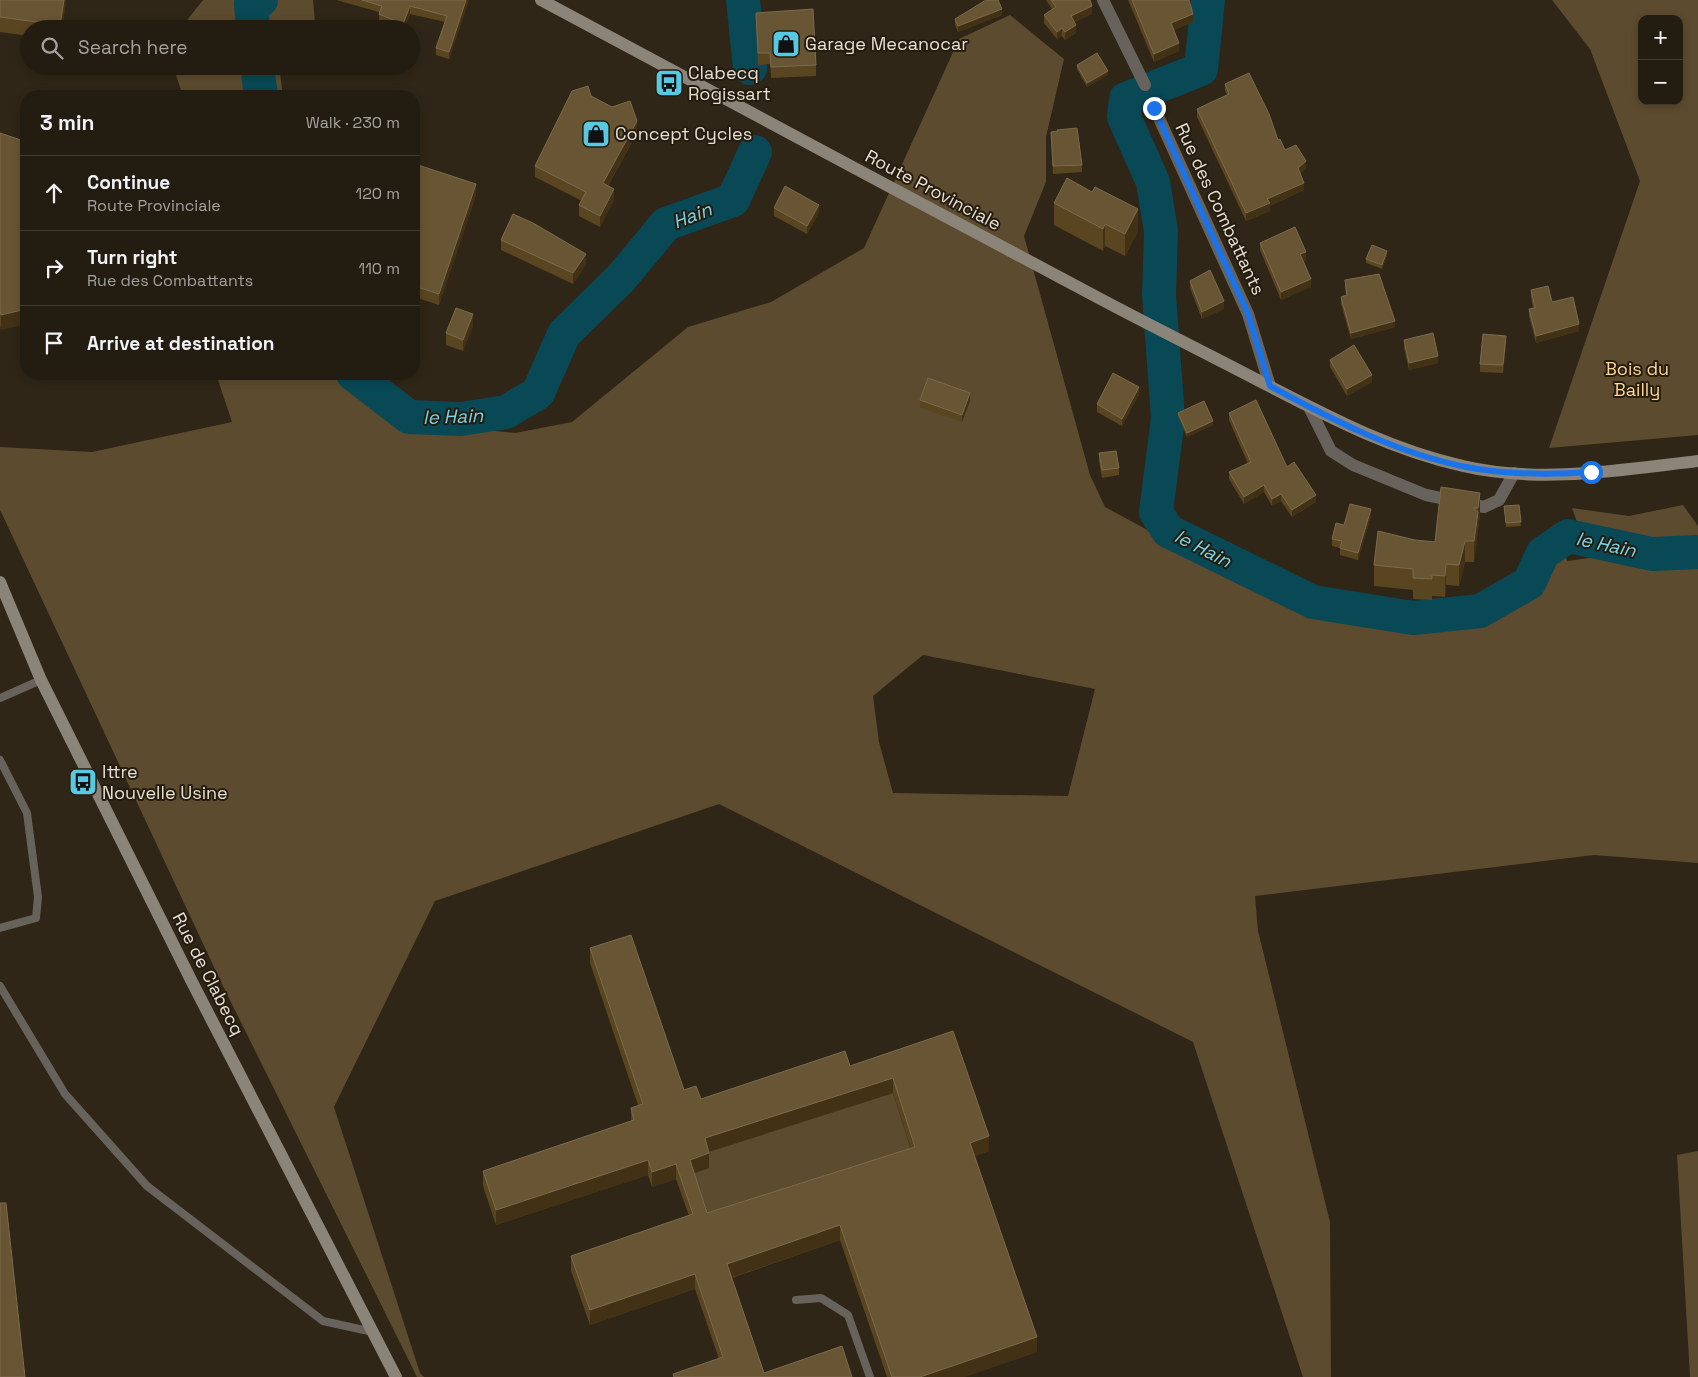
<!DOCTYPE html>
<html lang="en">
<head>
<meta charset="utf-8">
<style>
  body { margin:0; font-family:"Space Grotesk",sans-serif; background:#2f291f; color:#f1f3f6 }
  .controls { position:absolute; right:15px; top:15px; display:grid; overflow:hidden; border-radius:10px; box-shadow:0 2px 8px #0003 }
  .controls button { width:45px; height:45px; display:grid; place-items:center; padding:0; border:0; border-bottom:1px solid #403a31; background:#231c11; color:#f1f3f6; font:25px sans-serif }
  .stop { position:absolute; width:15px; height:15px; margin:-11px; border:4px solid #1a73e8; border-radius:50%; background:#fff }
  .stop.end { background:#1a73e8; border-color:#fff; box-shadow:0 1px 5px #0008 }
  .list { margin:0; padding:0; list-style:none }
  h2 { display:flex; justify-content:space-between; align-items:center; height:65px; margin:0; padding:0 20px; font-size:21px }
  h2 small { font-size:16px; font-weight:400; color:#a3a19f }
  .list li { display:grid; grid-template-columns:32px 1fr auto; gap:15px; align-items:center; box-sizing:border-box; height:75px; padding:0 20px; border-top:1px solid #403a31 }
  .list b { display:block; font-size:19px; white-space:nowrap }
  .list p { margin:0; font-size:16px; white-space:nowrap; color:#a3a19f }
  .list em { font-size:16px; font-style:normal; color:#a3a19f }
  .icon { flex:none; width:28px; height:28px; fill:none; stroke:currentColor; stroke-width:2; stroke-linecap:round; stroke-linejoin:round }
  .map { position:relative; flex:none; width:1698px; height:1377px; overflow:hidden }
  .search { position:absolute; background:#231c11; box-shadow:0 2px 8px #0003; left:20px; top:20px; width:400px; height:55px; display:flex; align-items:center; gap:12px; box-sizing:border-box; padding:0 18px; border-radius:28px; color:#a3a19f; font-size:19px }
  .panel { position:absolute; background:#231c11; box-shadow:0 2px 8px #0003; left:20px; top:90px; width:400px; height:290px; border-radius:20px }
  .map>svg:first-child { display:block }
</style>
</head>
<body>
<div class="map">
<svg width="1698" height="1377" viewBox="0 0 1698 1377">
  <rect width="100%" height="100%" fill="#2f2617"/>
  <path fill="#5c4b2e" fill-rule="evenodd" d="M203 0H313L315 22 308 29H180Z
    M1552 0H1698V435L1549 448 1640 181 1590 49ZM1642 19H1679V101H1642Z
    M1010 15 1064 59 1046 137V182L1024 236 1090 475 1105 507 1262 592 1468 624 1546 585 1561 534 1567 561 1590 558 1572 508 1629 516 1683 505 1698 526V863L1594 855 1255 896 1258 931 1330 1222 1331 1377H1303L1193 1042 719 804 435 901 334 1107 420 1373 424 1377H417L221 982 2 514 0 510V447L92 452 232 422 216 374H335L388 420 515 433 572 422 688 327 771 302 864 248 959 39ZM923 655 1095 689 1068 796 893 793 879 742 873 696Z
    M173 66H279L283 96H183Z
    M893 1093 915 1162 707 1228 690 1175 705 1153Z
    M1698 1151V1377H1690L1677 1155Z"/>
  <g fill="none" stroke-linecap="round" stroke-linejoin="round">
    <path stroke="#094855" stroke-width="34" d="M743 0 750 68
      M1208 0 1201 69 1126 99 1124 117 1153 182 1161 231 1159 295 1168 418 1156 512 1168 531 1313 602 1413 618 1480 611 1529 583 1543 553 1568 536 1652 554 1698 552
      M253 29 251 4 261 0
      M257 66 261 96
      M353 374 409 417 461 419 506 412 538 393 564 334 621 278 666 224 733 200 755 152"/>
    <path stroke="#67625b" stroke-width="8" d="M0 698 41 680
      M0 760 27 813 38 897 36 918 0 928
      M0 986 65 1094 147 1186 323 1321 373 1332
      M796 1300 821 1298 848 1315 870 1377"/>
    <path stroke="#67625b" stroke-width="12" d="M1103 0 1145 85
      M1153 105 1248 314 1270 386
      M1309 407 1331 451 1353 465 1426 495 1484 507 1499 500 1514 473"/>
    <path stroke="#8b8478" stroke-width="12" d="M541 0C724 99 909 197 1093 295 1151 326 1210 355 1269 386 1333 419 1392 450 1463 466 1540 484 1621 470 1698 461
      M0 582 41 680 192 982 396 1377"/>
  </g>
  <path fill="#594520" fill-rule="evenodd" d="M0 0H66L62 29H29V36L0 32Z
    M336 0H469L449 59 436 55V48L445 22 410 14 404 29H397L379 22V12Z
    M1046 0H1090L1092 14 1074 22 1076 33 1065 40 1062 36 1057 39 1044 23V15L1052 9Z
    M1128 0H1189L1193 22 1174 30 1179 51 1154 62Z
    M756 13 816 65V76L771 78 770 64 758 65Z
    M1002 15 958 32 955 25V19Z
    M1077 65 1108 75 1087 87 1077 69Z
    M1225 84 1278 140 1285 150 1306 168 1300 174 1304 190 1270 206V211L1246 221 1197 117V109L1227 95 1225 91Z
    M591 96 637 133 608 186 614 200 600 227 579 216V205L582 201 535 177V166Z
    M1051 132 1082 165V172L1053 174Z
    M0 133 21 140 1 330 0 326Z
    M414 166 476 195 439 305 414 297Z
    M1054 203 1138 231 1125 256 1105 246 1103 251 1054 225Z
    M774 208 819 212 807 234 774 216Z
    M501 240 586 264 573 284 501 250Z
    M1260 243 1306 260 1302 261 1311 287 1281 300 1260 250Z
    M1387 255 1382 269 1366 263V259Z
    M1345 280 1395 327 1351 339 1341 304V297L1346 296 1345 287Z
    M1190 281 1224 309 1202 319 1190 288Z
    M1531 290 1552 302 1579 331 1536 343 1529 316V309L1533 308 1531 297Z
    M473 326 463 351 446 345V333Z
    M1404 340 1438 363 1409 370 1404 348Z
    M1506 343 1503 373 1480 372V364Z
    M1330 360 1372 382 1347 396 1330 367Z
    M1139 394 1122 426 1097 412V404Z
    M920 400 970 401 962 422 920 408Z
    M1178 413 1213 425 1187 437 1178 416Z
    M1229 413 1287 467 1316 502 1292 517 1281 501 1272 506 1264 492 1244 504 1229 479V472L1248 464 1229 420Z
    M1099 453 1119 468V475L1102 478 1099 461Z
    M1480 493V514L1474 562H1465L1459 586 1446 585 1445 597 1432 596V600L1413 599V590L1374 586V565L1435 542Z
    M1519 505 1521 526 1506 527 1504 506Z
    M1371 516 1358 560 1340 555V548L1332 546V539Z
    M590 948 684 1090 701 1099 850 1066 953 1031 989 1151 975 1156 1037 1352 964 1377H887L840 1240 732 1278 764 1373 852 1377H673V1374L719 1359 695 1289 590 1325 571 1271V1256L689 1216 676 1179 652 1187 648 1175 496 1225 483 1186V1171L631 1121V1108L638 1105 590 963ZM893 1093 911 1149 707 1213 694 1173 709 1168V1152Z"/>
  <path fill="#423114" d="M64 0H66L62 29H60Z
    M466 0H469L449 59V52Z
    M410 6V14L404 29H403V24Z
    M1092 6V14L1071 24V16Z
    M1002 9V15L958 32V26Z
    M1193 14V22L1171 31V23Z
    M1076 25V33L1065 40V32Z
    M1062 28V36L1057 39V32Z
    M1179 43V51L1154 62V54Z
    M1108 71V75L1087 87V83Z
    M637 121V133L603 194V183Z
    M1306 161V168L1298 176V168Z
    M1304 183V190L1270 206V211L1246 221V213L1267 199Z
    M476 184V195L439 305V294Z
    M614 189V200L600 227V216Z
    M819 205V212L807 234V226Z
    M1138 209V231L1125 256V234Z
    M1105 224V246L1103 251V229Z
    M1387 251V255L1382 269V265Z
    M1306 252V260L1300 262V254Z
    M586 254V264L573 284V273Z
    M1311 279V287L1281 300V292Z
    M1224 301V309L1202 319V312Z
    M26 309V324L1 330V315Z
    M473 314V326L463 351V340Z
    M1395 321V327L1351 339V333Z
    M1579 324V331L1536 343V336Z
    M1506 336V343L1503 373V365Z
    M1438 356V363L1409 370V363Z
    M1372 375V382L1347 396V389Z
    M1139 387V394L1122 426V419Z
    M970 393V401L962 422V415Z
    M1213 421V425L1187 437V433Z
    M1264 485V492L1244 504V497Z
    M1480 493V514L1478 529V508Z
    M1281 494V501L1272 506V499Z
    M1316 495V502L1292 517V510Z
    M1371 509V516L1358 560V553Z
    M1478 512V533L1474 562V541Z
    M1465 541V562L1459 586V565Z
    M1446 564V585L1445 597V576Z
    M893 1078V1093L705 1153V1138Z
    M989 1136V1151L970 1158V1143Z
    M709 1153V1168L690 1175V1160Z
    M648 1160V1175L496 1225V1210Z
    M676 1164V1179L652 1187V1172Z
    M840 1225V1240L727 1279V1264Z
    M695 1274V1289L590 1325V1310Z
    M1037 1337V1352L964 1377H920Z"/>
  <path fill="#685533" stroke="#7b6b4d" fill-rule="evenodd" d="M0 0H64L60 25 0 17Z
    M362 0H466L449 52 436 48 447 16 410 6 403 24 379 14 382 6Z
    M986 0H998L1002 9 958 26 955 19Z
    M1051 0H1090L1092 6 1071 16 1076 25 1065 32 1062 28 1057 32 1044 15 1056 7Z
    M1132 0H1189L1193 14 1171 23 1179 43 1154 54Z
    M813 9 816 65 771 67 770 53H758L756 13Z
    M1097 53 1108 71 1087 83 1077 65Z
    M1249 73 1269 114 1278 140 1280 139 1285 150 1296 145 1306 161 1298 168 1304 183 1267 199 1270 203 1246 213 1197 109 1229 94 1225 84Z
    M588 86 591 96 612 107 630 101 637 121 603 183 614 189 600 216 579 205 586 192 535 166 572 91Z
    M1077 128 1082 165 1053 166 1051 132 1058 131 1057 130Z
    M0 133 21 140 26 158V309L1 315 0 311Z
    M415 164 476 184 439 294 414 286V231L417 221 414 220V166Z
    M1067 178 1092 192 1095 187 1138 209 1125 234 1105 224 1103 229 1054 203Z
    M785 186 819 205 807 226 774 208Z
    M513 214 533 223 586 254 573 273 501 240Z
    M1295 227 1306 252 1300 254 1311 279 1281 292 1260 243Z
    M1372 245 1387 251 1382 265 1366 259Z
    M1210 270 1224 301 1202 312 1190 281Z
    M1379 274 1395 321 1351 333 1341 297 1347 295 1345 280Z
    M1548 286 1552 302 1573 297 1579 324 1536 336 1529 309 1535 308 1531 290Z
    M456 308 473 314 463 340 446 333Z
    M1433 333 1438 356 1409 363 1404 340Z
    M1483 334 1506 336 1503 365 1480 364Z
    M1354 345 1372 375 1347 389 1330 360Z
    M1113 373 1139 387 1122 419 1097 404Z
    M928 378 970 393 962 415 920 400Z
    M1256 400 1287 467 1294 462 1316 495 1292 510 1281 494 1272 499 1264 485 1244 497 1229 472 1251 462 1229 413Z
    M1204 401 1213 421 1187 433 1178 413Z
    M1116 451 1119 468 1102 470 1099 453Z
    M1441 487 1480 493 1478 508H1473L1478 512 1474 541H1465L1459 565 1446 564 1445 576 1432 575V579L1413 578V569L1374 565 1378 531 1415 540 1435 542Z
    M1350 504 1371 509 1358 553 1340 548 1342 541 1332 539 1336 523 1344 525Z
    M1519 505 1521 522 1506 523 1504 506Z
    M631 935 684 1090 696 1086 701 1099 845 1051 850 1066 953 1031 989 1136 970 1143 1037 1337 920 1377H892L840 1225 727 1264 764 1373 842 1346 852 1377H674L673 1374 723 1357 695 1274 590 1310 571 1256 693 1214 676 1164 652 1172 648 1160 496 1210 483 1171 634 1120 631 1108 643 1104 590 948ZM893 1078 915 1147 707 1213 690 1160 709 1153 705 1138Z
    M0 1203H6L25 1377H0Z"/>
  <g fill="none" stroke-linecap="round" stroke-linejoin="round">
    <path stroke="#1a73e8" stroke-width="6" d="M1154 108 1248 314 1270 386C1331 419 1396 453 1466 467 1508 475 1549 475 1591 472"/>
  </g>
  <defs>
    <symbol id="shop-square" viewBox="-11 -11 22 22"><rect x="-9" y="-9" width="18" height="18" rx="4" fill="#58c9e3" stroke="#251c0d"/><path d="M-5-2.5h2.3a2.7 3.5 0 0 1 5.4 0H5L5.5 6h-11ZM-1.5-2.5h3a1.5 2.3 0 0 0-3 0Z" fill="#111"/></symbol>
    <symbol id="bus-square" viewBox="-11 -11 22 22"><rect x="-9" y="-9" width="18" height="18" rx="4" fill="#58c9e3" stroke="#251c0d"/><path d="M-5-6H5V4H4V6H2V4H-2V6H-4V4H-5ZM-3.5-4V0h7V-4ZM-3.5 1.2v1.5H-2V1.2ZM2 1.2v1.5H3.5V1.2Z" fill="#111"/></symbol>
  </defs>
  <g fill-rule="evenodd">
    <use href="#shop-square" x="770" y="28" width="32" height="32"/>
    <use href="#bus-square" x="653" y="67" width="32" height="32"/>
    <use href="#shop-square" x="580" y="118" width="32" height="32"/>
    <use href="#bus-square" x="67" y="766" width="32" height="32"/>
  </g>
  <g text-anchor="middle" stroke-width="4" stroke-linejoin="round" paint-order="stroke">
    <g font-size="18" fill="#e5dfd6" stroke="#251c0d" text-anchor="start">
      <text x="805" y="50">Garage Mecanocar</text>
      <text x="688" y="79">Clabecq<tspan x="688" dy="21">Rogissart</tspan></text>
      <text x="615" y="140">Concept Cycles</text>
      <text x="102" y="778">Ittre<tspan x="102" dy="21">Nouvelle Usine</tspan></text>
    </g>
    <g font-size="18" fill="#e5dfd6" stroke="#251c0d">
      <text transform="translate(933 190) rotate(28)" y="6">Route Provinciale</text>
      <text transform="translate(1220 209) rotate(65)" y="6">Rue des Combattants</text>
      <text transform="translate(208 974) rotate(63)" y="6">Rue de Clabecq</text>
    </g>
    <g font-size="18" fill="#fed797" stroke="#251c0d">
      <text x="1637" y="375">Bois du<tspan x="1637" dy="21">Bailly</tspan></text>
    </g>
    <g font-size="19" font-style="italic" fill="#79d3e9" stroke="#251c0d">
      <text transform="translate(692 215) rotate(-21)" y="7">Hain</text>
      <text transform="translate(453 416) rotate(-2)" y="7">le Hain</text>
      <text transform="translate(1606 544) rotate(12)" y="7">le Hain</text>
      <text transform="translate(1203 548) rotate(27)" y="7">le Hain</text>
    </g>
  </g>
</svg>
<div class="controls">
<button>+</button>
<button>−</button>
</div>
<div class="stop" style="left:1591px;top:472px"></div>
<div class="stop end" style="left:1154px;top:108px"></div>
<div class="search"><svg class="icon" aria-label="search" viewBox="0 0 24 24"><circle cx="10" cy="10" r="6"/><path d="M15 15l6 6"/></svg>Search here</div>
<section class="panel">
<h2>3 min<small>Walk · 230 m</small></h2>
<ul class="list">
<li><svg class="icon" aria-label="ahead" viewBox="0 0 24 24"><path d="M12 20V5M6 11l6-6 6 6"/></svg><div><b>Continue</b><p>Route Provinciale</p></div><em>120 m</em></li>
<li><svg class="icon" aria-label="right" viewBox="0 0 24 24"><path d="M7 20v-9h11M14 6l5 5-5 5"/></svg><div><b>Turn right</b><p>Rue des Combattants</p></div><em>110 m</em></li>
<li><svg class="icon" aria-label="arrive" viewBox="0 0 24 24"><path d="M6 21V4h12l-3 4 3 4H6"/></svg><div><b>Arrive at destination</b></div></li>
</ul>
</section>
</div>
</body>
</html>
